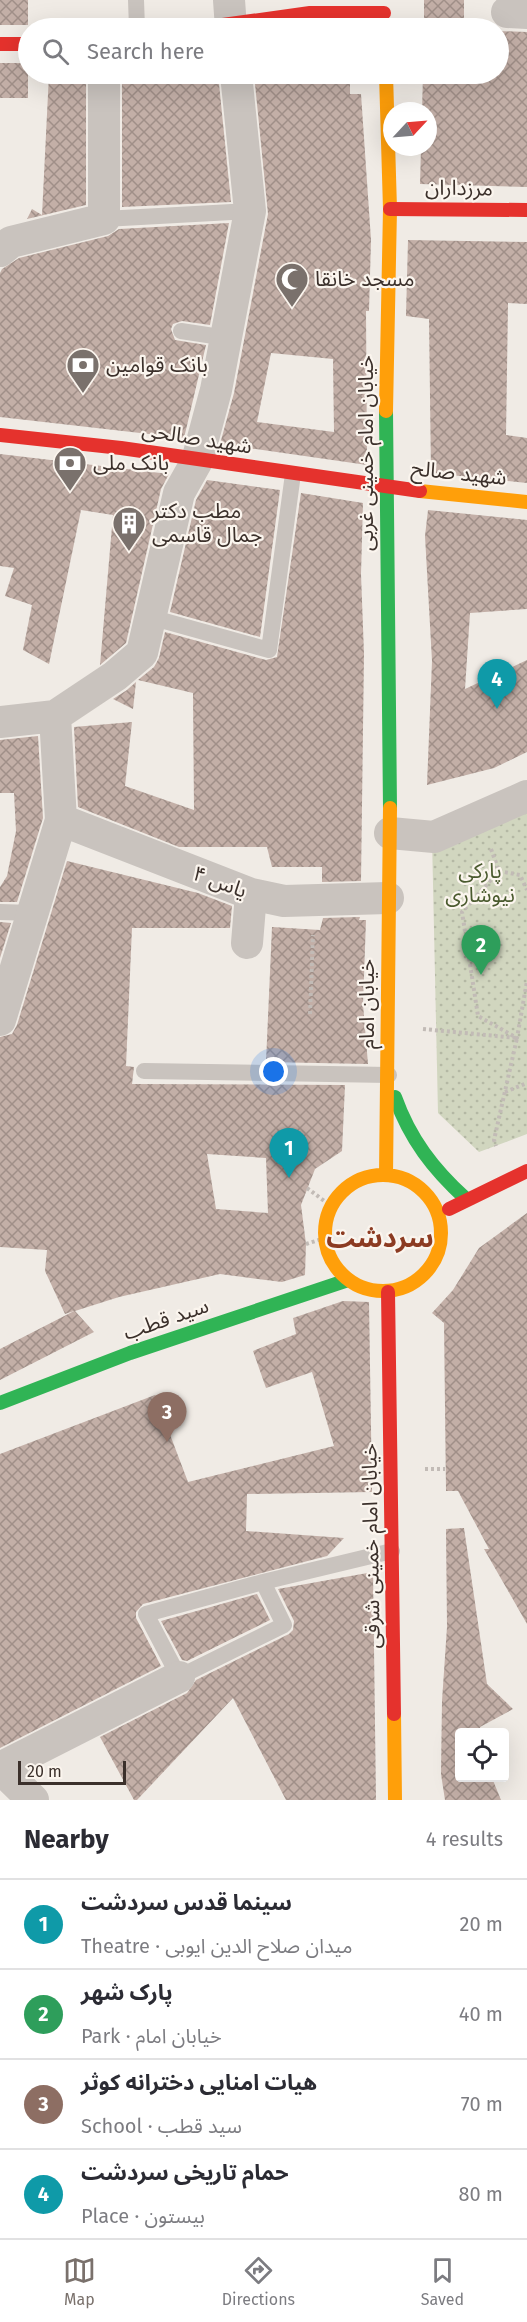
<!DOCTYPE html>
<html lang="en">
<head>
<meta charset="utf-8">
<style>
  body { margin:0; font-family:"Fira Sans","Noto Sans Arabic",sans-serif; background:#f2f2f3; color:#2b2b33 }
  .controls { position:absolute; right:18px; bottom:18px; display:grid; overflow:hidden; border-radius:6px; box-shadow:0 6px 24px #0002 }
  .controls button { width:54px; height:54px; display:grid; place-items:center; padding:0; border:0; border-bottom:2px solid #e1e1e2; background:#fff; color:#2b2b33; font:30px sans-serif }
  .compass { position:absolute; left:383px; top:102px; width:54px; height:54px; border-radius:50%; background:#fff; box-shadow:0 6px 24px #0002; rotate:64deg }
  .scale { position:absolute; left:18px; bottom:15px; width:108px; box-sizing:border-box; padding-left:6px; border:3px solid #3b302b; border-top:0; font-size:16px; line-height:21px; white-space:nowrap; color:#3b302b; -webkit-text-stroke:4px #fbf5ee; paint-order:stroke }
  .you { position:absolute; left:274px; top:1072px; width:21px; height:21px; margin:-15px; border:4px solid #fff; border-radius:50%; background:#1a73e8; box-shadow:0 0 0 9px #1a73e833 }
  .badge { display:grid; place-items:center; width:39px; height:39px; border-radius:50%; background:#7a716c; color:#fff; font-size:20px; font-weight:700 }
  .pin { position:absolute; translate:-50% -50px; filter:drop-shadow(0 2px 3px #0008) }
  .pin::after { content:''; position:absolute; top:32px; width:21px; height:18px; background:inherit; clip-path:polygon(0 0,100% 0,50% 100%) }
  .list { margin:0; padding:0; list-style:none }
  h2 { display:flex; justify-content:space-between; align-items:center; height:78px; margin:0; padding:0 24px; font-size:26px }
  h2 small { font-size:20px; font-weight:400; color:#7c7c81 }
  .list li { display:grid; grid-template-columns:39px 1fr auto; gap:18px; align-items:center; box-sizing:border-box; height:90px; padding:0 24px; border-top:2px solid #e1e1e2 }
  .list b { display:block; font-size:22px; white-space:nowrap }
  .list p { margin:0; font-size:20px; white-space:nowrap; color:#7c7c81 }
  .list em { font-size:20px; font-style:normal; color:#7c7c81 }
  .icon { flex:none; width:33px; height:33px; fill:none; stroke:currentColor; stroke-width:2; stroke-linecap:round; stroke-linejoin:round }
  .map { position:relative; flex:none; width:527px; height:1800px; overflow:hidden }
  .search { position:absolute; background:#fff; box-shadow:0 6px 24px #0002; left:18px; right:18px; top:18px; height:66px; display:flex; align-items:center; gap:15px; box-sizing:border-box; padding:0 21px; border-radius:33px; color:#7c7c81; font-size:22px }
  .sheet { height:438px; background:#fff }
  nav { display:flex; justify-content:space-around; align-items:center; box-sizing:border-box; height:84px; border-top:2px solid #e1e1e2; background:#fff; font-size:16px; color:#7c7c81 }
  nav a { display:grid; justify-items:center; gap:3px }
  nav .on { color:#7a716c }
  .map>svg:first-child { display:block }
</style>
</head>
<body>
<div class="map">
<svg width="527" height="1800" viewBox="0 0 527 1800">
  <defs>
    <pattern id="park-dots" width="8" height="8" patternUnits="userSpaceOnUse" patternTransform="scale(1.5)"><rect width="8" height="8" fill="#d1d6bf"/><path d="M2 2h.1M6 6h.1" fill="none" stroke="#b4b8a4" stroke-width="1.8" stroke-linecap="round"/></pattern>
    <pattern id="building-cross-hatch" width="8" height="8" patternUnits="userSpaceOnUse" patternTransform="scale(1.5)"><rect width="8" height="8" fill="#c3afa7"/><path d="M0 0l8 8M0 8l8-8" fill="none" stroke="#a08f88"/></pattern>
  </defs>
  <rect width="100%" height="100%" fill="#f0ebe5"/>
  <path fill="url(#park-dots)" d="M527 792V1134L479 1152 438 1113 432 838Z"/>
  <path fill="url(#building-cross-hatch)" fill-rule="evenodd" d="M0 0H28V25H0Z
    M424 0H464V28H424Z
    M498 31 527 32V187L420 184 421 147H428V111H422L423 74H498Z
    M0 63H28V98H0Z
    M49 74H86V205L27 219 32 209 42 215Z
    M122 74H218L231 202 122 207Z
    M254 74H350V94H361L371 240 369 311H366L367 465 220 444 234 393 268 214ZM271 353 333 359 334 432 257 422Z
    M229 223 210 325 182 321 173 324 171 329 175 340 206 345 184 438 0 417V273L2 269 19 258 108 236 119 229Z
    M408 240 527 242V304L508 303 506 435 527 438V483L431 473 429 319 406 316Z
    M0 454 169 474 161 489 126 643 100 665 113 515 81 510 49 664 23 650 32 605 5 596 14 568 0 566Z
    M207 480 280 490 260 637 170 612 196 500Z
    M301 493 363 503 361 574 364 654 361 881 322 882V867H272L267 847H179L78 807 74 727 132 722 125 786 194 810 193 693 138 680 154 667 159 658 165 632 266 660 277 657Z
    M428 510 527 520V609L470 613 465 689 527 660V752L494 768 427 785 432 661 425 536Z
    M136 682 133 709 113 699 127 690Z
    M38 736 43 818 17 902H0V887L7 876 16 831 14 793H0V740Z
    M67 861 198 893 232 906 230 928H132L126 1066 134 1067 132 1084 345 1085 342 1151 315 1169 301 1205 306 1244 305 1275 282 1282 220 1274 119 1297 75 1311 94 1332 0 1380V1349L74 1311 65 1314 45 1271 47 1250 0 1247V1037L12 1034 17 1025ZM207 1154 266 1158 268 1213 216 1209Z
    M360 917 359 920H366L363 1004 368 1064 266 1062 272 927 320 930 323 918Z
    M0 922 11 923 0 958Z
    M527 1213V1624L484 1549H489L458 1491H446L444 1323 432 1313 453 1290 479 1248Z
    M343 1301 369 1302 372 1492 247 1494 246 1531 344 1538 327 1556 143 1604 136 1612V1618L161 1666 0 1748V1454L155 1395 188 1482 334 1446 312 1372 266 1388 253 1351 296 1334 293 1318Z
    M464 1528 487 1684 513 1709 480 1727 481 1732H459V1778H492L501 1800H445L441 1774 442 1701 447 1627 446 1529Z
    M373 1572 376 1800H286L233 1698 137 1800H134L100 1737 187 1693 196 1680 289 1634 293 1630 294 1621 278 1589Z
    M257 1594 270 1620 187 1661 182 1660 161 1621Z"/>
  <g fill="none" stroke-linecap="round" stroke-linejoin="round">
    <path stroke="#c2bbb6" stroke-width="4" stroke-dasharray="3 3" stroke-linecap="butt" d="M491 849 499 871
      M499 871 462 912 478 1016 517 1038 527 981
      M499 871 520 875 527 890
      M310 1014 313 935
      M423 1029 517 1038 494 1140 496 1146
      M505 1092 527 1083
      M307 1188 331 1206
      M306 1244 325 1238
      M425 1469H445"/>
    <path stroke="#c9c3be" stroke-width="16" d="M136 0 137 28
      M104 219 250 211
      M181 331 227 338
      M150 617 269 650 293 474
      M0 912 33 913
      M144 1071 389 1075
      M263 1582 146 1614 179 1677 284 1625 263 1582 392 1551"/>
    <path stroke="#c9c3be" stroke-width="32" d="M229 0 231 28
      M507 12 527 13
      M0 251 11 242 104 219V74
      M0 722 55 716 115 676 142 653 179 493 197 461 216 390 250 211 236 74
      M61 820 251 894 284 901 388 898
      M390 833 434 837 527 796
      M247 943 251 894
      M0 1020 61 820 55 716
      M0 1768 179 1677
      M0 1768 33 1800"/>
    <path stroke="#30b455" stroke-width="14" d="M386 411 390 808
      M395 1097C410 1139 433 1169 466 1199
      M0 1403 130 1353 348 1280"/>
    <path stroke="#ff9f0a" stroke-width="14" d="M386 411 390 209 386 74
      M420 491 527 502
      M325 1233a58 58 0 1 1 116 0a58 58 0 1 1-116 0Z
      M386 1175 390 808
      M394 1714 395 1800"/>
    <path stroke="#e5322d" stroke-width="14" d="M201 28 310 13H384
      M0 44H28
      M390 209 527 210
      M0 435 121 448 420 491
      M449 1209 527 1171
      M388 1292 394 1714"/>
  </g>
  <defs>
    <symbol id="mosque-pin" viewBox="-11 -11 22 30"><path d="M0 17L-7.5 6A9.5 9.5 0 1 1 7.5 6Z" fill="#7a716c" stroke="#fbf5ee"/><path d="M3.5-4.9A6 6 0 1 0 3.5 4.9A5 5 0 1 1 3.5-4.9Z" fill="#fff"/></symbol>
    <symbol id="bank-pin" viewBox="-11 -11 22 30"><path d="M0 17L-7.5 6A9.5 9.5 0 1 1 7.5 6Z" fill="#7a716c" stroke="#fbf5ee"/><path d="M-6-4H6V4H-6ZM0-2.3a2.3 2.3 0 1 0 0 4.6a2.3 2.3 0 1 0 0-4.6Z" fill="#fff"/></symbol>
    <symbol id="building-pin" viewBox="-11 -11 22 30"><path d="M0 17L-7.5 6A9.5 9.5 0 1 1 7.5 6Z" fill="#7a716c" stroke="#fbf5ee"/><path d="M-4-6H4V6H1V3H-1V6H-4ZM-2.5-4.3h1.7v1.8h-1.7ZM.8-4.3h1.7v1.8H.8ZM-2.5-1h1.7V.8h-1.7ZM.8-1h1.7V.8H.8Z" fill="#fff"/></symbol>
  </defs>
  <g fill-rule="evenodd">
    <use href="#mosque-pin" x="273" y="260" width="38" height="52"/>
    <use href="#bank-pin" x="64" y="346" width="38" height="52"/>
    <use href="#bank-pin" x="51" y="444" width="38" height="52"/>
    <use href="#building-pin" x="110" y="504" width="38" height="52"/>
  </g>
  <g text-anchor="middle" stroke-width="4.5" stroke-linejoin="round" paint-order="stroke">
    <g font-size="21" fill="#3b302b" stroke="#fbf5ee">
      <text transform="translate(459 188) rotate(1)" y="7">مرزداران</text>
      <text transform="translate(197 438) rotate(9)" y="7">شهید صالحی</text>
      <text transform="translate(366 453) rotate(-90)" y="7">خیابان امام خمینی غربی</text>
      <text transform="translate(459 473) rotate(6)" y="7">شهید صالح</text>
      <text transform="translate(220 882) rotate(20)" y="7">یاس ۴</text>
      <text transform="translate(367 1004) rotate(-90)" y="7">خیابان امام</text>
      <text transform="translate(166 1319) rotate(-19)" y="7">سید قطب</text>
      <text transform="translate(371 1546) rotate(-91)" y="7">خیابان امام خمینی شرقی</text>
    </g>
    <g font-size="21" fill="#3b302b" stroke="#fbf5ee" text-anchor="start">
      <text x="315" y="286">مسجد خانقا</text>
      <text x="106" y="372">بانک قوامین</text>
      <text x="93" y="470">بانک ملی</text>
      <text x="152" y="518">مطب دکتر<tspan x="152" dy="24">جمال قاسمی</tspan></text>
    </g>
    <g font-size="21" fill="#4a5a2e" stroke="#fbf5ee">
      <text x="480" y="878">پارکی<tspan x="480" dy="24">نیوشاری</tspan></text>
    </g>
    <g font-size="27" font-weight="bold" fill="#8c3b22" stroke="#fbf5ee">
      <text x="380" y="1247">سردشت</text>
    </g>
  </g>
</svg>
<div class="controls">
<button><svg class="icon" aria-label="locate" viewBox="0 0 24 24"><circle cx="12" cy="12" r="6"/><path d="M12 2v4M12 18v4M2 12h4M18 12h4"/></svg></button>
</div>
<svg class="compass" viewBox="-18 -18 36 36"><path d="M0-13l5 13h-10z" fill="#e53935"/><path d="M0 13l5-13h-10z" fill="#7c7c81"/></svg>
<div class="scale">20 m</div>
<div class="you"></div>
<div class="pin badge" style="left:289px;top:1178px;background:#0f9aa8">1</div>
<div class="pin badge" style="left:481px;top:975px;background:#2e9e5b">2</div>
<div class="pin badge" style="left:167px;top:1442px;background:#8d6e63">3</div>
<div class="pin badge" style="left:497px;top:709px;background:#0f9aa8">4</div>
<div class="search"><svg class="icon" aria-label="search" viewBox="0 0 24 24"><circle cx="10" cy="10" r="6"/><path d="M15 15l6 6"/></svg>Search here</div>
</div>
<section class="sheet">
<h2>Nearby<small>4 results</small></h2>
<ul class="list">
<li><span class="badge" style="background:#0f9aa8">1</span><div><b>سینما قدس سردشت</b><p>Theatre · میدان صلاح الدین ایوبی</p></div><em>20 m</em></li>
<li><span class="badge" style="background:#2e9e5b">2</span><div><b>پارک شهر</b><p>Park · خیابان امام</p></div><em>40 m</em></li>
<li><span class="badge" style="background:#8d6e63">3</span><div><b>هیات امنایی دخترانه کوثر</b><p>School · سید قطب</p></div><em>70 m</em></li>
<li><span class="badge" style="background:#0f9aa8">4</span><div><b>حمام تاریخی سردشت</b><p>Place · بیستون</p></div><em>80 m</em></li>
</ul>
</section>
<nav>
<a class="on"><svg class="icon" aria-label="map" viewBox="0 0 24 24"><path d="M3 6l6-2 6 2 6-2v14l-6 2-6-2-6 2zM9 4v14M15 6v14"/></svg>Map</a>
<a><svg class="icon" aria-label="directions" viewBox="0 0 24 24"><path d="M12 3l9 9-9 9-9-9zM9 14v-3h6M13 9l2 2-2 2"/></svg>Directions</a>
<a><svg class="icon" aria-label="saved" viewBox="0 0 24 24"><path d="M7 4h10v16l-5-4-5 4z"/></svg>Saved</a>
</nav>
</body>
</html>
